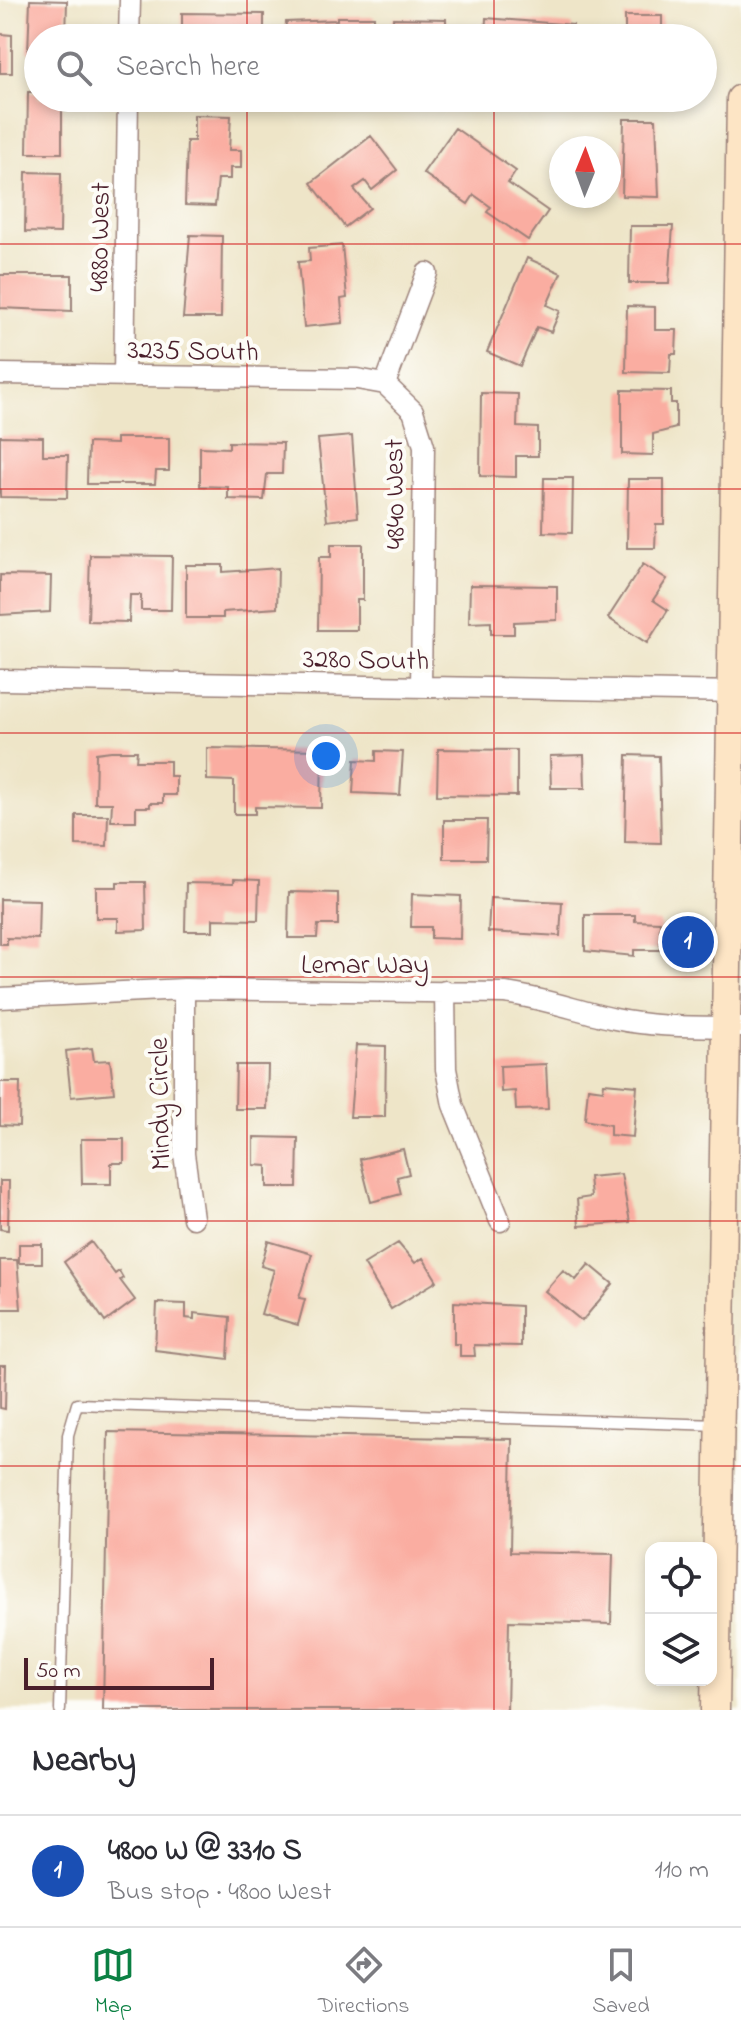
<!DOCTYPE html>
<html lang="en">
<head>
<meta charset="utf-8">
<style>
  body { margin:0; font-family:"Indie Flower",sans-serif; background:#f2f2f3; color:#2b2b33 }
  .controls { position:absolute; right:24px; bottom:24px; display:grid; overflow:hidden; border-radius:16px; box-shadow:0 4px 12px #0003 }
  .controls button { width:72px; height:72px; display:grid; place-items:center; padding:0; border:0; border-bottom:2px solid #e1e1e2; background:#fff; color:#2b2b33; font:40px sans-serif }
  .compass { position:absolute; left:549px; top:136px; width:72px; height:72px; border-radius:50%; background:#fff; box-shadow:0 4px 12px #0003; rotate:1deg }
  .scale { position:absolute; left:24px; bottom:20px; width:190px; box-sizing:border-box; padding-left:8px; border:4px solid #4a1f2b; border-top:0; font-size:22px; line-height:28px; white-space:nowrap; color:#4a1f2b; -webkit-text-stroke:6px #fdfcf7; paint-order:stroke }
  .you { position:absolute; left:326px; top:756px; width:28px; height:28px; margin:-20px; border:6px solid #fff; border-radius:50%; background:#1a73e8; box-shadow:0 0 0 12px #1a73e833 }
  .badge { display:grid; place-items:center; width:52px; height:52px; border-radius:50%; background:#0b8043; color:#fff; font-size:26px; font-weight:700 }
  .pin { position:absolute; translate:-50% -50%; border:4px solid #fff; box-shadow:0 2px 8px #0006 }
  .list { margin:0; padding:0; list-style:none }
  h2 { display:flex; justify-content:space-between; align-items:center; height:104px; margin:0; padding:0 32px; font-size:34px }
  h2 small { font-size:26px; font-weight:400; color:#7c7c81 }
  .list li { display:grid; grid-template-columns:52px 1fr auto; gap:24px; align-items:center; box-sizing:border-box; height:112px; padding:0 32px; border-top:2px solid #e1e1e2 }
  .list b { display:block; font-size:30px; white-space:nowrap }
  .list p { margin:0; font-size:26px; white-space:nowrap; color:#7c7c81 }
  .list em { font-size:26px; font-style:normal; color:#7c7c81 }
  .icon { flex:none; width:44px; height:44px; fill:none; stroke:currentColor; stroke-width:2; stroke-linecap:round; stroke-linejoin:round }
  .map { position:relative; flex:none; width:741px; height:1710px; overflow:hidden }
  .search { position:absolute; background:#fff; box-shadow:0 4px 12px #0003; left:24px; right:24px; top:24px; height:88px; display:flex; align-items:center; gap:20px; box-sizing:border-box; padding:0 28px; border-radius:44px; color:#7c7c81; font-size:30px }
  .sheet { height:216px; background:#fff }
  nav { display:flex; justify-content:space-around; align-items:center; box-sizing:border-box; height:112px; border-top:2px solid #e1e1e2; background:#fff; font-size:22px; color:#7c7c81 }
  nav a { display:grid; justify-items:center; gap:4px }
  nav .on { color:#0b8043 }
  .map>svg:first-child { display:block }
</style>
</head>
<body>
<div class="map">
<svg width="741" height="1710" viewBox="0 0 741 1710">
  <rect width="100%" height="100%" fill="#fdfcf7"/>
  <filter id="ink" filterUnits="userSpaceOnUse"><feTurbulence type="fractalNoise" baseFrequency=".0125" numOctaves="2"/><feDisplacementMap in="SourceGraphic" scale="16" xChannelSelector="R" yChannelSelector="G"/><feConvolveMatrix kernelMatrix="1 2 1 2 8 2 1 2 1" color-interpolation-filters="sRGB"/></filter>
  <filter id="wash" filterUnits="userSpaceOnUse"><feTurbulence type="fractalNoise" baseFrequency=".006" numOctaves="4" result="noise"/><feDisplacementMap in="SourceGraphic" scale="32" xChannelSelector="R" yChannelSelector="G"/><feGaussianBlur stdDeviation="1.8" result="paint"/><feColorMatrix in="noise" values="0 0 0 0 0 0 0 0 0 0 0 0 0 0 0 0 0 1.4 0 .05"/><feComposite in="paint" operator="in"/></filter>
  <g filter="url(#wash)">
    <rect width="100%" height="100%" fill="#eee5c8"/>
    <g id="blocks">
      <path fill="#faada1" d="M30 0 67 1 66 38H38V54L28 53Z
        M182 13 264 14V38H182Z
        M625 16H662V38H625Z
        M337 17H374V38H285L286 22 337 20Z
        M393 18 446 19V25H470V38H393Z
        M486 18 573 25V38H485Z
        M0 34 12 35V73H0Z
        M28 92H38V98H62V153H27Z
        M194 115 231 116 229 150H241V168H230V179H218L215 206 185 205 187 141H194Z
        M624 119H656L659 197 622 196Z
        M455 128 516 171 508 183 548 211 528 240 487 212 491 207 474 195 468 204 423 173Z
        M371 136 397 170 372 190 365 181 354 189 370 208 345 227 311 183Z
        M26 172 61 173 60 233 25 232Z
        M630 226H673L669 283H629Z
        M190 235 222 236 221 318H183Z
        M342 245 347 298 341 299 343 323 304 327 298 262 310 261 309 248Z
        M527 258 561 273 547 305 560 311 551 332 537 327 520 366 487 352Z
        M0 275H72V311L0 308Z
        M627 306 655 307V330H677L676 354H671L670 373 626 372Z
        M622 390 671 391V403H676V428L653 434V455L622 454Z
        M481 393 518 394 517 427 538 428V456H516V477L480 476Z
        M0 436 43 437V455H68L67 498 0 497Z
        M352 436 358 517 327 521 318 439Z
        M116 438H169V471H156L155 484H87L88 443 116 444Z
        M229 442 283 443 282 474H267L264 500 228 499V487L200 486V447L229 448Z
        M544 478H573L572 533 543 532Z
        M628 479H664V524H656L655 548H627Z
        M331 544H363V600H357V630H318L319 557H331Z
        M90 555 172 556 171 610H141V595H130L129 622 88 621Z
        M643 564 667 579 653 600 668 610 647 643 608 618Z
        M186 565H223V572L278 568 277 608 223 612V618H186Z
        M0 575 51 576 50 612 0 615Z
        M470 585 557 586V620L514 622V634H491V622L469 623Z
        M207 748 322 750 321 808 255 807V814H234V781L207 780Z
        M438 749 517 750V796L437 795Z
        M111 751H137L136 761H170V776H176V795H163V803H150V807H136V821H111L112 803H95L96 753Z
        M376 751 403 752 400 795 353 793 355 760 376 761Z
        M584 755 585 788H551L550 756Z
        M627 755 659 756 661 843 625 842Z
        M76 815H108L107 846 76 845Z
        M444 820H487L486 859H444Z
        M233 880 259 881 258 920 213 919V931H185L186 883 233 884Z
        M117 882H145L146 930 118 931V918H96V887H117Z
        M289 892 338 893V925H318L317 938H288Z
        M412 894 461 896 460 939 431 938V927H411Z
        M490 898 562 902 560 936 488 932Z
        M0 899 39 900 38 939 7 938V944H0Z
        M585 915H635V921L660 922V950H634V956L585 951Z
        M356 1045 386 1046 385 1117H350Z
        M92 1048 94 1061 110 1060 114 1093 71 1097 66 1051Z
        M546 1064 548 1109 516 1110 515 1091 501 1092 500 1066Z
        M236 1065H268L267 1109H235Z
        M0 1082H20L19 1126 0 1125Z
        M604 1083 637 1086 633 1137 610 1135V1125L585 1120 588 1088 603 1090Z
        M254 1137 298 1138 297 1187H267V1166L254 1165Z
        M81 1139H124V1163H111V1184H82Z
        M403 1149 409 1174 397 1177 401 1194 371 1202 360 1159Z
        M621 1174 630 1222 579 1226 577 1199 591 1197 589 1177Z
        M0 1181H9L8 1230 0 1229Z
        M268 1241 312 1254 299 1298 305 1299 298 1325 261 1314 274 1270 261 1266Z
        M91 1242 115 1274 119 1271 123 1278 120 1280 135 1300 105 1322 64 1262Z
        M398 1243 415 1263 423 1258 437 1281 391 1309 364 1264Z
        M19 1244H42V1263H19Z
        M0 1260H17L21 1309H0Z
        M589 1264 613 1284 582 1321 545 1291 563 1270 576 1280Z
        M454 1302 521 1306V1346L474 1345 475 1356H460V1344H454Z
        M157 1303 186 1304V1318L194 1319V1313L230 1317 228 1359 155 1350Z
        M0 1365H6L5 1409 0 1408Z
        M108 1432 512 1439 510 1552 613 1554 611 1624 509 1621 507 1710H103Z"/>
    </g>
  </g>
  <g filter="url(#ink)">
    <use href="#blocks" fill-opacity="0" stroke="#9c827a" stroke-width="2"/>
    <g fill="none" stroke-linecap="round" stroke-linejoin="round">
      <defs>
        <path id="service" d="M60 1710 68 1435 77 1404 718 1425"/>
        <path id="minor" d="M129 38 130 0
          M0 374 357 379 385 384
          M124 376 128 98
          M0 680 741 692
          M421 687 424 446 413 411 385 384 427 273
          M184 989V1154L193 1218
          M445 991 446 1069 453 1105 500 1221
          M0 998 184 989 505 993C543 998 578 1011 615 1019 657 1028 699 1026 741 1027"/>
        <path id="secondary" d="M715 1710 741 99"/>
      </defs>
      <use href="#service" stroke="#9c827a" stroke-width="13"/>
      <use href="#minor" stroke="#9c827a" stroke-width="23"/>
      <use href="#secondary" stroke="#9c827a" stroke-width="31"/>
      <use href="#service" stroke="#fff" stroke-width="10"/>
      <use href="#minor" stroke="#fff" stroke-width="20"/>
      <use href="#secondary" stroke="#fde5c5" stroke-width="28"/>
    </g>
  </g>
  <path fill="none" stroke="#d62828" stroke-width="2" stroke-opacity="0.55" d="M247 0V38M494 0V38M247 98V1710M494 98V1710M0 244H741M0 489H741M0 733H741M0 977H741M0 1221H741M0 1466H741"/>
  <g text-anchor="middle" stroke-width="8" stroke-linejoin="round" paint-order="stroke">
    <g font-size="28" fill="#4a1f2b" stroke="#fdfcf7">
      <text transform="translate(98 237) rotate(-89)" y="10">4880 West</text>
      <text transform="translate(193 349) rotate(1)" y="10">3235 South</text>
      <text transform="translate(393 494) rotate(-91)" y="10">4840 West</text>
      <text transform="translate(366 658) rotate(1)" y="10">3280 South</text>
      <text x="365" y="973">Lemar Way</text>
      <text transform="translate(158 1104) rotate(-91)" y="10">Mindy Circle</text>
    </g>
  </g>
</svg>
<div class="controls">
<button><svg class="icon" aria-label="locate" viewBox="0 0 24 24"><circle cx="12" cy="12" r="6"/><path d="M12 2v4M12 18v4M2 12h4M18 12h4"/></svg></button>
<button><svg class="icon" aria-label="layers" viewBox="0 0 24 24"><path d="M12 4l9 5-9 5-9-5zM3 14l9 5 9-5"/></svg></button>
</div>
<svg class="compass" viewBox="-18 -18 36 36"><path d="M0-13l5 13h-10z" fill="#e53935"/><path d="M0 13l5-13h-10z" fill="#7c7c81"/></svg>
<div class="scale">50 m</div>
<div class="you"></div>
<div class="pin badge" style="left:688px;top:942px;background:#1a4fb4">1</div>
<div class="search"><svg class="icon" aria-label="search" viewBox="0 0 24 24"><circle cx="10" cy="10" r="6"/><path d="M15 15l6 6"/></svg>Search here</div>
</div>
<section class="sheet">
<h2>Nearby<small></small></h2>
<ul class="list">
<li><span class="badge" style="background:#1a4fb4">1</span><div><b>4800 W @ 3310 S</b><p>Bus stop · 4800 West</p></div><em>110 m</em></li>
</ul>
</section>
<nav>
<a class="on"><svg class="icon" aria-label="map" viewBox="0 0 24 24"><path d="M3 6l6-2 6 2 6-2v14l-6 2-6-2-6 2zM9 4v14M15 6v14"/></svg>Map</a>
<a><svg class="icon" aria-label="directions" viewBox="0 0 24 24"><path d="M12 3l9 9-9 9-9-9zM9 14v-3h6M13 9l2 2-2 2"/></svg>Directions</a>
<a><svg class="icon" aria-label="saved" viewBox="0 0 24 24"><path d="M7 4h10v16l-5-4-5 4z"/></svg>Saved</a>
</nav>
</body>
</html>
